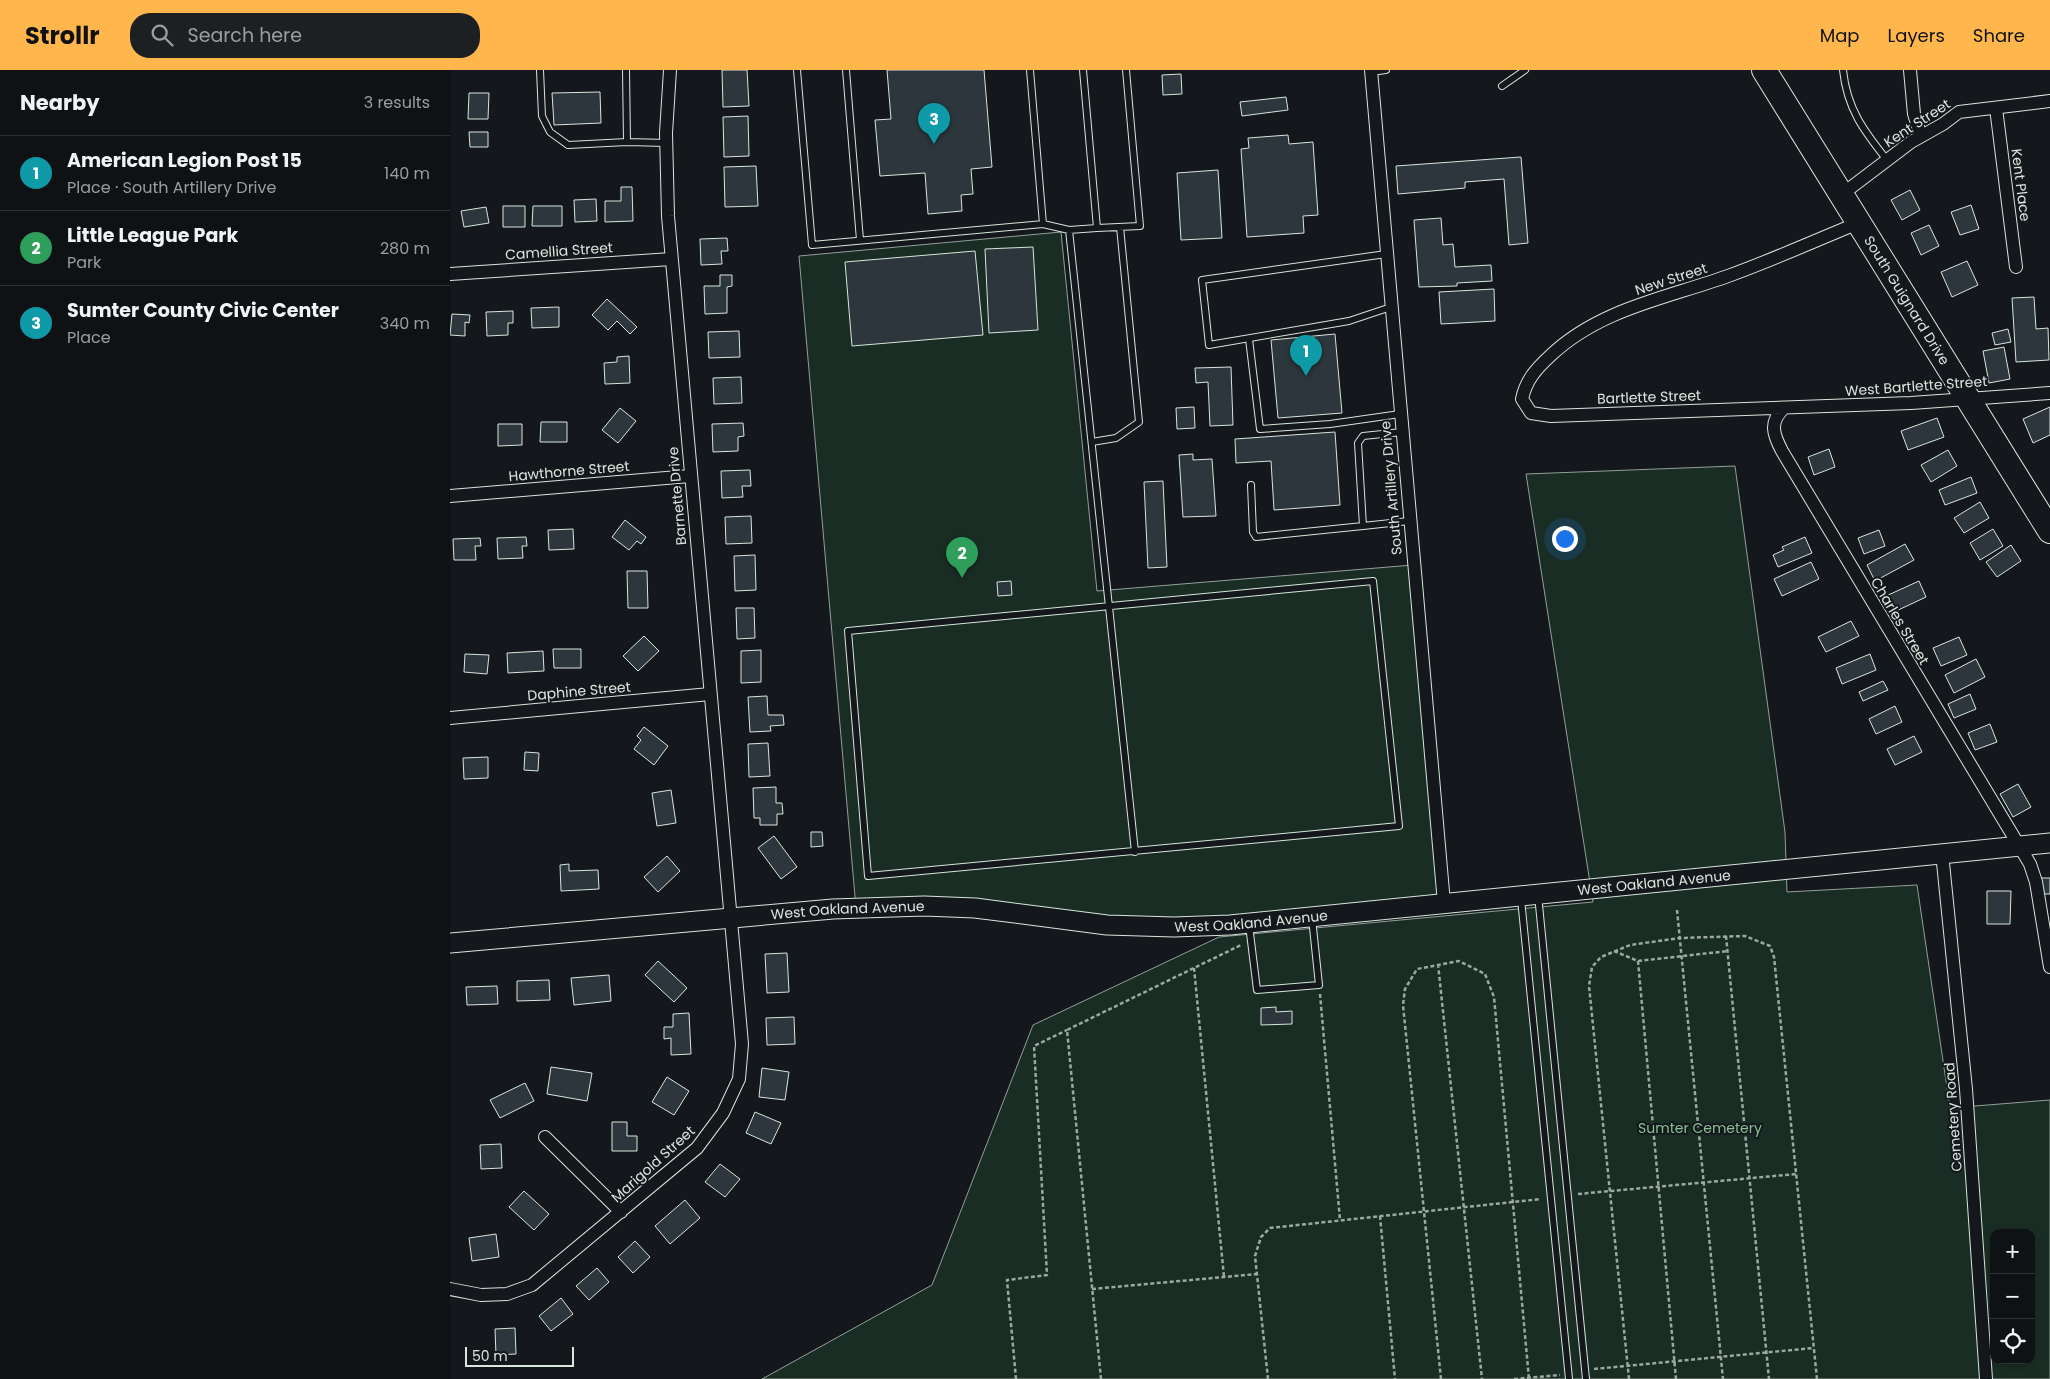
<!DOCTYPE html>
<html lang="en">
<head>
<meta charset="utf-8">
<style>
  body { margin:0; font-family:Poppins,sans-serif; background:#1d2022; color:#f1f3f6 }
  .controls { position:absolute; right:15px; bottom:15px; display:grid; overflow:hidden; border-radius:10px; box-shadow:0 2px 8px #0003 }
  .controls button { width:45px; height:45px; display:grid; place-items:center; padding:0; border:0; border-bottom:1px solid #2f3234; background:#0f1215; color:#f1f3f6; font:25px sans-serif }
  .scale { position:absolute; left:15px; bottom:12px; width:109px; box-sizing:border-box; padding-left:5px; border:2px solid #d8e6dc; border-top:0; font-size:14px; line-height:18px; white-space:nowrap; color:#d8e6dc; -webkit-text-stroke:4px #14181c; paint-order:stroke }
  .you { position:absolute; left:1114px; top:468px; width:18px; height:18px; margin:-12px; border:4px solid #fff; border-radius:50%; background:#1a73e8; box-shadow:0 0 0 8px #1a73e833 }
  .badge { display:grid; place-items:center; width:32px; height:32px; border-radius:50%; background:#ffb74d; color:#fff; font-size:16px; font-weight:700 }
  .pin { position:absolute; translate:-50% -41px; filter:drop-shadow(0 1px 2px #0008) }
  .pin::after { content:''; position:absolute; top:26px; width:18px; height:15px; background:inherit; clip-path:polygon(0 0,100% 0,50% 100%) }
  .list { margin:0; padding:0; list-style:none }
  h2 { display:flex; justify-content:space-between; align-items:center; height:65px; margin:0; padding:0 20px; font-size:21px }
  h2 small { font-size:16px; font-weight:400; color:#9b9ea0 }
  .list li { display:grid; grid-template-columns:32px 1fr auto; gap:15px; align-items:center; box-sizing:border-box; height:75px; padding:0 20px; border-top:1px solid #2f3234 }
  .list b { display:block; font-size:19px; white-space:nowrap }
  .list p { margin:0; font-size:16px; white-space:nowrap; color:#9b9ea0 }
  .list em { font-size:16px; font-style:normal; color:#9b9ea0 }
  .icon { flex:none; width:28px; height:28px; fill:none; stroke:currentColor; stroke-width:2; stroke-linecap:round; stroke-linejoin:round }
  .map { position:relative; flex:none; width:1600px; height:1309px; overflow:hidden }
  header { display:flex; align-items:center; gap:30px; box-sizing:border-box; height:70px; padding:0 25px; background:#ffb74d; color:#111 }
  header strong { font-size:24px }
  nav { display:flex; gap:28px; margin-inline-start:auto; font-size:18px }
  .search { width:350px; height:45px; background:#1d2022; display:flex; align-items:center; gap:12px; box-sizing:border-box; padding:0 18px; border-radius:20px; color:#9b9ea0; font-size:19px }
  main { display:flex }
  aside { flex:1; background:#0f1215 }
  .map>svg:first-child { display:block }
</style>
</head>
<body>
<header>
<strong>Strollr</strong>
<div class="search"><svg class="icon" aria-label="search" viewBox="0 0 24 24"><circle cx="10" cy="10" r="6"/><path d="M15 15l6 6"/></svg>Search here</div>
<nav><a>Map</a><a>Layers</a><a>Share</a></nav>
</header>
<main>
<aside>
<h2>Nearby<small>3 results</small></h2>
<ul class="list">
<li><span class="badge" style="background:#0f9aa8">1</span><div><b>American Legion Post 15</b><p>Place · South Artillery Drive</p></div><em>140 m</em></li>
<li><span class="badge" style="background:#2e9e5b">2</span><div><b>Little League Park</b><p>Park</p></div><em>280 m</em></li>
<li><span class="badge" style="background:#0f9aa8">3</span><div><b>Sumter County Civic Center</b><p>Place</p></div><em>340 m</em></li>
</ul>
</aside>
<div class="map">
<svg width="1600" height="1309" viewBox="0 0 1600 1309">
  <rect width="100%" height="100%" fill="#14181c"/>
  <path fill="#1a2d24" stroke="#939e99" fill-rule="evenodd" d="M611 162 647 521 963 495 994 833 780 855 406 838 349 186Z
    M1285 396 1335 762 1337 822 1467 815 1500 1038 1600 1030V1309H312L482 1215 583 955 769 867 1143 832 1076 404ZM1544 1163H1581V1290H1544Z"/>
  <path fill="#2c363c" stroke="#d8e6dc" d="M272 0H297L299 36 273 37Z
    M437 0H534L542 97 521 99 523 124 511 125 512 141 478 144 475 103 430 106 425 50 441 49Z
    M731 4 732 24 713 25 712 5Z
    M150 22 151 53 104 55 102 23Z
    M19 23H39L38 49H18Z
    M836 27 838 40 792 46 790 32Z
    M298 46 299 86 274 87 273 47Z
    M19 62H38V77H20Z
    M838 65 839 74 863 72 868 145 853 146 854 163 797 167 791 79 799 78 798 68Z
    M1071 87 1078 173 1059 175 1054 109 1015 112V118L948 124 946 96Z
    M306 96 308 136 275 137 274 97Z
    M768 100 772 168 731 170 727 103Z
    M171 117H182L183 151 155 152V131H171Z
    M1460 120 1470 140 1452 150 1441 130Z
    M146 129 147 151 125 152 124 130Z
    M1521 135 1529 159 1510 165 1501 142Z
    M53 136H75V157H53Z
    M83 136H112V156H82Z
    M36 137 39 153 14 157 11 141Z
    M991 148 993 175 1003 174 1005 197 1041 195 1042 211 1007 213V216L969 217 964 150Z
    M1479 155 1489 176 1471 185 1461 163Z
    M277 168 278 181H271L272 194 251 195 250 169Z
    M583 177 588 260 539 263 535 179Z
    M525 181 533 265 402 276 395 192Z
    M1517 191 1528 215 1502 227 1491 202Z
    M270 205H282V216L277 217V243L255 244 254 216H270Z
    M1044 219 1045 251 991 254 989 222Z
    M1584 227 1586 259 1598 258 1599 290 1566 292 1562 228Z
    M157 229 187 257 180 264 167 251 158 260 142 245Z
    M109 237V257L82 258 81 238Z
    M63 241V253H58V265L37 266 36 242Z
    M2 244 20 245 19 253 15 252V266L0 265Z
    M1558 259 1561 272 1545 275 1542 263Z
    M289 261 290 287 259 288 258 262Z
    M885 264 892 343 828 348 821 270Z
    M1554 277 1560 309 1539 313 1533 281Z
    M179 286 180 313 155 314 154 293 167 292V287Z
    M781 297 783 355 760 356 758 312 746 313 745 298Z
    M291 307 292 333 264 334 263 308Z
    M744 337 745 358 727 359 726 338Z
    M1600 337V365L1583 373 1573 349Z
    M170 338 186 351 168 373 152 360Z
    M1487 348 1494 367 1458 380 1451 361Z
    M91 352H117V372H90Z
    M293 353 294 366 288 367V381L263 382 262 354Z
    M48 354H72V375L48 376Z
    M885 362 890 435 824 440 821 391 786 393 785 369Z
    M1379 379 1385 397 1364 405 1358 387Z
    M1498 380 1507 396 1481 412 1471 395Z
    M743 384V390L762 389 766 446 733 447 729 385Z
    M300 400 301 416H292L293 427 272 428 271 401Z
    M1521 407 1527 423 1495 435 1489 420Z
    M713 411 717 497 698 498 694 412Z
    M1530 432 1539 448 1514 463 1504 448Z
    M301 446 302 473 276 474 275 447Z
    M175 450 196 467 191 474 187 471 179 480 162 467Z
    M123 459 124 479 99 480 98 460Z
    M1543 459 1553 476 1530 490 1520 473Z
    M1429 460 1435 476 1414 484 1408 468Z
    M76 467 77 476H72L73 488 48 489 47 468Z
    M1355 467 1362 483 1328 497 1323 485 1334 480 1332 477Z
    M30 468 31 476H25L26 490H4L3 469Z
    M1455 474 1464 490 1425 511 1417 495Z
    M1561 475 1571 491 1547 507 1536 492Z
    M305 485 306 520 285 521 284 486Z
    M1361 492 1369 509 1332 526 1324 509Z
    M177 501H197L198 538H178Z
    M561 511 562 525 548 526 547 512Z
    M1469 511 1476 527 1444 542 1436 526Z
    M286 538H304L305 568 287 569Z
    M1401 551 1409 566 1376 582 1368 567Z
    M194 566 209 581 188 601 173 586Z
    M1509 567 1517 585 1491 596 1483 578Z
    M103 579H131V598H104Z
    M311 580V612L291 613V581Z
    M93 581 94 601 58 603 57 583Z
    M15 584 39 585 37 604 14 602Z
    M1420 584 1426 600 1392 614 1386 598Z
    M1526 589 1535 607 1504 623 1495 605Z
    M1433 611 1438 620 1413 631 1409 622Z
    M1520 624 1526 639 1504 648 1498 634Z
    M317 626 318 645H333L334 655 320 656 321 661 300 662 298 627Z
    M1445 636 1452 652 1426 664 1419 649Z
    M1540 654 1547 672 1525 680 1518 663Z
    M194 657 218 676 204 695 184 679 191 670 187 666Z
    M1464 666 1472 682 1445 695 1437 679Z
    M318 673 320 706 299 707 298 674Z
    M75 682 89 683 88 701 74 700Z
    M38 687V708L14 709 13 688Z
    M1568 714 1581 737 1563 747 1550 724Z
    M326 717V733H332L333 744H327V755H310V748H304L303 718Z
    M221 720 226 753 207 756 202 723Z
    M361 762H372L373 776 361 777Z
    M324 766 347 797 331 809 308 778Z
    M217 786 230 801 208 822 194 807Z
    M119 794V801L148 800 149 819 111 821 110 795Z
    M1591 808H1600V824H1592Z
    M1537 821H1561L1560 854H1537Z
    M337 883 339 922 317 923 315 884Z
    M208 891 237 918 224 932 195 905Z
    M159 905 161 931 124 935 121 908Z
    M99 910 100 930 67 931V911Z
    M47 916 48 934 17 935 16 917Z
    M826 937V942L842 941V954L811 955V938Z
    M239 943 241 984 221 985V968L214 969V957H223V944Z
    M344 947 345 974 317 975 316 948Z
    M101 997 142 1003 137 1031 97 1024Z
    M312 998 339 1002 335 1030 309 1027Z
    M217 1007 239 1021 224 1045 202 1032Z
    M75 1013 84 1031 50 1048 40 1030Z
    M305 1042 331 1053 321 1074 296 1063Z
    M162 1052H177V1066H187V1081H162Z
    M51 1074 52 1098 31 1099 30 1075Z
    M270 1094 290 1109 275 1127 255 1112Z
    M74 1121 99 1144 84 1160 59 1137Z
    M235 1130 250 1148 220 1174 205 1156Z
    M46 1164 49 1187 22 1191 19 1168Z
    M185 1171 200 1187 183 1203 168 1187Z
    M147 1198 159 1212 139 1230 126 1216Z
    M111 1228 123 1244 101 1261 89 1246Z
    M65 1258 66 1284 46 1285 45 1259Z"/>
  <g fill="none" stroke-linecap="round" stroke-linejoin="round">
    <defs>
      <path id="lane" d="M90 0 92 46 100 62 118 75 177 72
        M176 0 177 72 217 73
        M347 0 362 175 593 154 619 160
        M396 0 410 170
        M580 0 593 154
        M633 0 647 158 619 160 685 782
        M1393 0C1397 39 1414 61 1437 90
        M921 2 936 0
        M1052 16 1075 0
        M647 158 690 156 676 0
        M936 184 752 210 759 275 899 251 941 237
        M799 269 810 359 880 354 950 344
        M952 362 913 366 908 373 913 456 959 451
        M642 372 666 368 689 352 670 157
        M801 415 803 462 806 467 913 456
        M923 511 949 756 418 806 398 561Z
        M1088 825 1136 1309
        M1071 829 1119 1309
        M799 855 807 920 869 915 862 848"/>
      <path id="street" d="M921 0 994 833
        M1460 0 1464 44 1471 66
        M1546 38 1566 197
        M1391 125 1461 72 1493 54 1509 42 1600 31
        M1408 153C1365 171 1322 190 1278 206 1217 228 1149 239 1100 286 1086 299 1076 310 1072 329L1081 343 1101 346 1461 333 1600 323
        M0 204 221 189
        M1334 338C1319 352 1323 364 1332 381L1580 794 1586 812 1600 897
        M0 426 240 406
        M0 648 260 624
        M1492 783 1516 1019 1536 1309
        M95 1067 171 1142
        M0 1219 31 1225 57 1224 82 1215 247 1078 273 1043 289 1009 292 974 289 940 218 146 216 63 220 0"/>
      <g id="secondary">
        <path id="s1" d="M0 873 383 839 474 836 525 838 657 855 724 857 780 855 1600 773"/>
      </g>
      <g id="highway">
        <path id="s2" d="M1314 0 1600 461"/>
      </g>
    </defs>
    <use href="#lane" stroke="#d8e6dc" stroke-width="8"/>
    <use href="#street" stroke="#d8e6dc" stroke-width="14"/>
    <use href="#secondary" stroke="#d8e6dc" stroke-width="21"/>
    <use href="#highway" stroke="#d8e6dc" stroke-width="26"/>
    <path stroke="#9da8a2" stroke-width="2.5" stroke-dasharray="4 2.5" stroke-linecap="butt" d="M1227 840 1273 1309
      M1276 866 1319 1309
      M1164 881 1188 891 1278 881
      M1188 891 1226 1309
      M988 894 1032 1309
      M744 898 774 1207
      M870 924 890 1150
      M1128 1124 1346 1104
      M930 1146 945 1309
      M642 1219 807 1204
      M1144 1299 1363 1278
      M566 1309 557 1210 597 1205 584 976 617 960
      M651 1309 617 960 791 875
      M818 1309 805 1186 811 1167 820 1158 1091 1129
      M991 1309 953 935 955 919 967 899 1009 891 1035 904 1044 927 1079 1309
      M1064 1309 1110 1305
      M1179 1309 1139 916 1142 897 1151 887 1180 875 1230 868 1295 866 1320 876 1324 887 1367 1309"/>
    <use href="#lane" stroke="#14181c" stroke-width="6"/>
    <use href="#street" stroke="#14181c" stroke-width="12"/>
    <use href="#secondary" stroke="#14181c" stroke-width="19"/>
    <use href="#highway" stroke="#14181c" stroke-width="24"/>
  </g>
  <g text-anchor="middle" stroke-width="4" stroke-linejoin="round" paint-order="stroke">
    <g font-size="14" fill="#d8e6dc" stroke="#14181c">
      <text transform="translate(1467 53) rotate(-33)" y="5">Kent Street</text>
      <text transform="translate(1571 115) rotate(83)" y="5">Kent Place</text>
      <text transform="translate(109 181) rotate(-4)" y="5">Camellia Street</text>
      <text transform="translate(1221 209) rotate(-18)" y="5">New Street</text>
      <text dy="5" stroke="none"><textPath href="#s2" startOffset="271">South Guignard Drive</textPath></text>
      <text transform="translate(1466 316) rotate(-4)" y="5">West Bartlette Street</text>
      <text transform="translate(1199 327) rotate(-2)" y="5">Bartlette Street</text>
      <text transform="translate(119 401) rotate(-5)" y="5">Hawthorne Street</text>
      <text transform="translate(941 418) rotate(-95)" y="5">South Artillery Drive</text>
      <text transform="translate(227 426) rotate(-95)" y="5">Barnette Drive</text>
      <text transform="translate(1450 551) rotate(59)" y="5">Charles Street</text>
      <text transform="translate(129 621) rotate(-5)" y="5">Daphine Street</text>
      <text dy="5" stroke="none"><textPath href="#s1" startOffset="1209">West Oakland Avenue</textPath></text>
      <text dy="5" stroke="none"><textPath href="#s1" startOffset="399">West Oakland Avenue</textPath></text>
      <text dy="5" stroke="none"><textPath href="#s1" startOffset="804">West Oakland Avenue</textPath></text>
      <text transform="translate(1503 1047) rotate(-94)" y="5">Cemetery Road</text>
      <text transform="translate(203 1094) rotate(-42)" y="5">Marigold Street</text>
    </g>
    <g font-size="14" fill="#8ac095" stroke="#14181c">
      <text x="1250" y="1063">Sumter Cemetery</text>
    </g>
  </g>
</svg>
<div class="controls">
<button>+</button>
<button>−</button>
<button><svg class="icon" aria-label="locate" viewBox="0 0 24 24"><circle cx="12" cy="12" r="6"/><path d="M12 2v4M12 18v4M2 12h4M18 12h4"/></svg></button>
</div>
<div class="scale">50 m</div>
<div class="you"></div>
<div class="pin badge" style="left:856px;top:306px;background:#0f9aa8">1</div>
<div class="pin badge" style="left:512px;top:508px;background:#2e9e5b">2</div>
<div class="pin badge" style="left:484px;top:74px;background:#0f9aa8">3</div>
</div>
</main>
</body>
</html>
